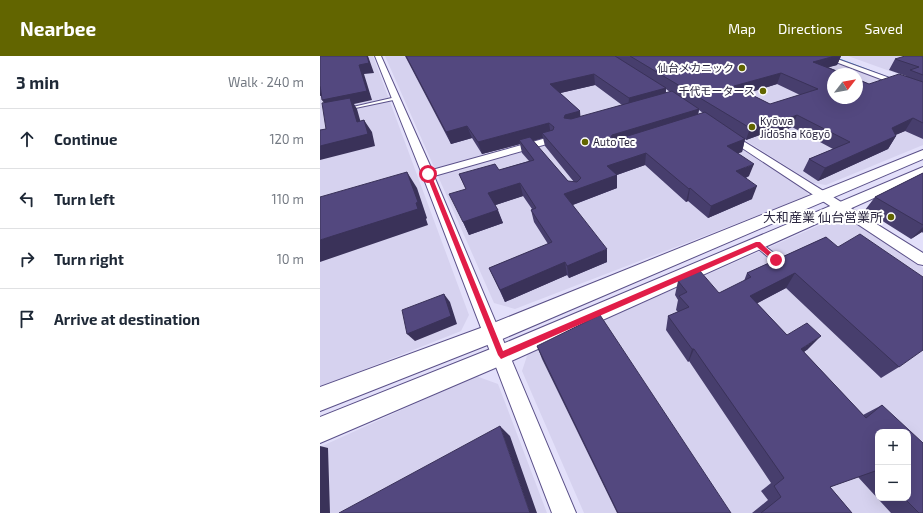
<!DOCTYPE html>
<html lang="en">
<head>
<meta charset="utf-8">
<style>
  body { margin:0; font-family:"Exo 2","Noto Sans JP",sans-serif; background:#f2f2f3; color:#1f2937 }
  .controls { position:absolute; right:12px; bottom:12px; display:grid; overflow:hidden; border-radius:8px; box-shadow:0 4px 16px #0002 }
  .controls button { width:36px; height:36px; display:grid; place-items:center; padding:0; border:0; border-bottom:1px solid #e0e1e3; background:#fff; color:#1f2937; font:20px sans-serif }
  .compass { position:absolute; left:507px; top:12px; width:36px; height:36px; border-radius:50%; background:#fff; box-shadow:0 4px 16px #0002; rotate:59deg }
  .stop { position:absolute; width:12px; height:12px; margin:-9px; border:3px solid #e11d48; border-radius:50%; background:#fff }
  .stop.end { background:#e11d48; border-color:#fff; box-shadow:0 1px 4px #0008 }
  .list { margin:0; padding:0; list-style:none }
  h2 { display:flex; justify-content:space-between; align-items:center; height:52px; margin:0; padding:0 16px; font-size:17px }
  h2 small { font-size:13px; font-weight:400; color:#747a83 }
  .list li { display:grid; grid-template-columns:26px 1fr auto; gap:12px; align-items:center; box-sizing:border-box; height:60px; padding:0 16px; border-top:1px solid #e0e1e3 }
  .list b { display:block; font-size:15px; white-space:nowrap }
  .list em { font-size:13px; font-style:normal; color:#747a83 }
  .icon { flex:none; width:22px; height:22px; fill:none; stroke:currentColor; stroke-width:2; stroke-linecap:round; stroke-linejoin:round }
  .map { position:relative; flex:none; width:603px; height:457px; overflow:hidden }
  header { display:flex; align-items:center; gap:24px; box-sizing:border-box; height:56px; padding:0 20px; background:#626500; color:#fff }
  header strong { font-size:19px }
  nav { display:flex; gap:22px; margin-inline-start:auto; font-size:14px }
  main { display:flex }
  aside { flex:1; background:#fff }
  .map>svg:first-child { display:block }
</style>
</head>
<body>
<header>
<strong>Nearbee</strong>
<nav><a>Map</a><a>Directions</a><a>Saved</a></nav>
</header>
<main>
<aside>
<h2>3 min<small>Walk · 240 m</small></h2>
<ul class="list">
<li><svg class="icon" aria-label="ahead" viewBox="0 0 24 24"><path d="M12 20V5M6 11l6-6 6 6"/></svg><div><b>Continue</b></div><em>120 m</em></li>
<li><svg class="icon" aria-label="left" viewBox="0 0 24 24"><path d="M17 20v-9H6M10 6l-5 5 5 5"/></svg><div><b>Turn left</b></div><em>110 m</em></li>
<li><svg class="icon" aria-label="right" viewBox="0 0 24 24"><path d="M7 20v-9h11M14 6l5 5-5 5"/></svg><div><b>Turn right</b></div><em>10 m</em></li>
<li><svg class="icon" aria-label="arrive" viewBox="0 0 24 24"><path d="M6 21V4h12l-3 4 3 4H6"/></svg><div><b>Arrive at destination</b></div></li>
</ul>
</aside>
<div class="map">
<svg width="603" height="457" viewBox="0 0 603 457">
  <rect width="100%" height="100%" fill="#e3e0fa"/>
  <path fill="#d6d2ef" fill-rule="evenodd" d="M0 0H53L149 259 141 275 0 331Z
    M65 0H279L487 134 488 140 195 253 174 247Z
    M292 0H498L603 39V89L506 129 493 127ZM513 18H537V42H513Z
    M528 0H603V27Z
    M516 162 531 164 603 212V457H264L202 315 208 297ZM558 376H588V442H558Z
    M156 320 178 328 227 457H0V391Z"/>
  <g fill="none" stroke-linecap="round" stroke-linejoin="round">
    <path fill="#4abdf1" fill-rule="evenodd" d="M510 0H513L574 23 572 24Z"/>
    <defs>
      <path id="service" d="M76 41H78V43L26 54 24 53Z
        M438 185 459 201 460 203 459 205H453L435 190 434 188Z"/>
      <path id="minor" d="M55 0H61L112 114 230 81 235 84 234 86 114 120 256 457H232L102 118Z
        M500 0H509L603 34V39Z
        M407 75 603 197V209L598 208 404 80 402 78Z"/>
      <path id="tertiary" d="M603 94V103L180 284 0 355V331L166 270Z
        M603 111V120L189 306 0 387V361L173 292Z"/>
    </defs>
    <use href="#service" stroke="#5b5189" stroke-width="2"/>
    <use href="#minor" stroke="#5b5189" stroke-width="2"/>
    <use href="#tertiary" stroke="#5b5189" stroke-width="2"/>
    <use href="#service" fill="#fff" fill-rule="evenodd"/>
    <use href="#minor" fill="#fff" fill-rule="evenodd"/>
    <use href="#tertiary" fill="#fff" fill-rule="evenodd"/>
  </g>
  <path fill="#473e6d" fill-rule="evenodd" d="M85 0H521L517 9 508 11 549 28 586 20 569 14 575 3 603 0V83L585 75 575 79 576 80 568 93 498 125 483 115 489 103 513 93 472 71 456 78 451 75 426 84 425 83 422 96 418 97 429 120 426 122 432 143 388 162 368 145 366 146 325 109 297 119V132L253 149 287 206 249 222 247 219 185 246 169 212 228 188 214 166 211 154 212 153 203 140 175 149 183 167 149 179 143 166 146 133 139 118 179 114 209 105 202 97 200 88 162 98 152 82 131 88ZM457 28 480 39 450 48 428 37ZM275 29 302 49 260 61V55L240 37ZM346 33 350 36 346 37ZM379 54 383 57 378 58ZM223 82 225 90 254 126 248 125 213 85Z
    M603 117V177L602 176 591 183 545 154 555 141Z
    M506 181 579 311 561 322 466 232 437 247 467 279 488 293 484 296 543 359 562 349 603 457H571L538 421 510 431 532 457H432L448 444 441 435 451 427 369 305 368 306 346 274 348 260 358 256 356 254 358 244 355 239 358 225 399 237 424 225 427 217ZM558 376 588 442H558Z
    M217 290 411 457H297L222 303Z"/>
  <path fill="#3a3259" d="M47 0H48L54 17 44 18 52 44 34 48 37 53 44 78 9 54 2 44 39 9Z
    M515 0H521L517 9 489 17 493 6Z
    M461 17 457 28 412 42 414 30Z
    M274 18 275 29 232 39 230 28Z
    M0 29 6 39 0 40Z
    M346 32 345 43 308 54 309 42Z
    M379 53 377 65 293 92 291 81 292 79Z
    M260 55 261 67 244 62 245 59Z
    M477 59 472 71 456 78 461 65Z
    M456 62 451 75 426 84 430 72Z
    M593 62 585 75 564 84 572 72Z
    M44 64 52 76 55 90 0 104V90Z
    M229 67 231 80 222 77 223 82 202 88 199 84 200 88 162 98 158 86Z
    M147 70 152 82 131 88 126 76Z
    M576 80 568 93 498 125 505 112Z
    M425 83 422 96 404 102 407 90Z
    M326 97 325 109 288 122 287 110Z
    M434 108 429 120 412 127 416 115Z
    M87 116 97 132 107 162 106 163 108 169 0 206V184L96 147Z
    M297 119V132L247 151 244 138Z
    M200 127 203 140 173 150 168 137Z
    M437 130 432 143 388 162 391 150Z
    M370 132 368 145 366 146 369 133Z
    M178 154 183 167 149 179 143 166Z
    M603 171V175L591 183Z
    M287 193V206L249 222 247 210Z
    M245 206 247 219 185 246 180 234Z
    M475 217 466 232 423 255 430 240Z
    M124 238 130 246 137 268 95 285 87 278Z
    M501 280 488 293 469 306 481 293Z
    M372 293H374L369 305 368 306Z
    M180 370 190 380 217 457H210Z
    M0 390 8 392 10 457H0Z"/>
  <path fill="#53487f" stroke="#3a3259" fill-rule="evenodd" d="M0 0H47L49 7 39 9 47 35 2 44 0 29Z
    M86 0H295L346 32 309 42 274 18 230 28 260 55 245 59 244 62 251 63 352 35 379 53 292 79 291 81 298 83 385 56 425 83 407 90 434 108 416 115 437 130 391 150 370 132 369 133 326 97 287 110 297 119 244 138 287 193 247 210 245 206 180 234 169 212 232 186 211 154 216 152 200 127 168 137 178 154 143 166 129 138 146 133 139 118 175 108 179 114 214 104 199 84 210 81 248 125 257 126 261 122 222 77 233 74 234 71 229 67 158 86 147 70 126 76Z
    M310 0H515L493 6 524 18H513V42H537V23L549 28 579 18 603 26V67L593 62 572 72 576 80 505 112 489 103 530 86 477 59 461 65 456 62 430 72ZM461 17 498 33 450 48 414 30Z
    M585 0H603V19L590 14 599 11 575 3Z
    M30 42 37 66 44 64 48 78 0 90V74L6 73 2 47Z
    M87 116 98 146 96 147 98 153 0 184V141Z
    M603 117V169L555 141Z
    M540 178 603 221V294L579 311 475 217 430 240 467 279 487 267 501 280 481 293 546 362 562 349 603 387V457H599L584 442H588V376H558V414L510 431 532 457H441L461 441 454 430 464 422 374 293H372L348 260 369 251 359 240 367 236 358 225 380 215 399 237 431 221 427 217 506 181 518 191Z
    M124 238 131 260 87 278 82 254Z
    M280 259 411 457H298L217 290Z
    M180 370 210 457H19Z"/>
  <path fill="#e11d48" d="M108 117 111 118 183 295 436 186H440L459 204 456 206 454 205 437 191 181 303 178 299 106 118Z"/>
  <g fill="#626500" stroke="#fff" stroke-width="1.5">
    <circle cx="422" cy="12" r="4"/>
    <circle cx="443" cy="35" r="4"/>
    <circle cx="432" cy="71" r="4"/>
    <circle cx="265" cy="86" r="4"/>
    <circle cx="571" cy="161" r="4"/>
  </g>
  <g text-anchor="middle" stroke-width="4" stroke-linejoin="round" paint-order="stroke">
    <g font-size="11" fill="#2b2740" stroke="#fff" text-anchor="end">
      <text x="414" y="16">仙台メカニック</text>
      <text x="435" y="39">千代モータース</text>
      <text x="440" y="69" text-anchor="start">Kyōwa<tspan x="440" dy="13">Jidōsha Kōgyō</tspan></text>
      <text x="273" y="90" text-anchor="start">Auto Tec</text>
    </g>
    <g font-size="13" fill="#2b2740" stroke="#fff" text-anchor="end">
      <text x="563" y="166">大和産業 仙台営業所</text>
    </g>
  </g>
</svg>
<div class="controls">
<button>+</button>
<button>−</button>
</div>
<svg class="compass" viewBox="-18 -18 36 36"><path d="M0-13l5 13h-10z" fill="#e53935"/><path d="M0 13l5-13h-10z" fill="#747a83"/></svg>
<div class="stop" style="left:108px;top:118px"></div>
<div class="stop end" style="left:456px;top:204px"></div>
</div>
</main>
</body>
</html>
